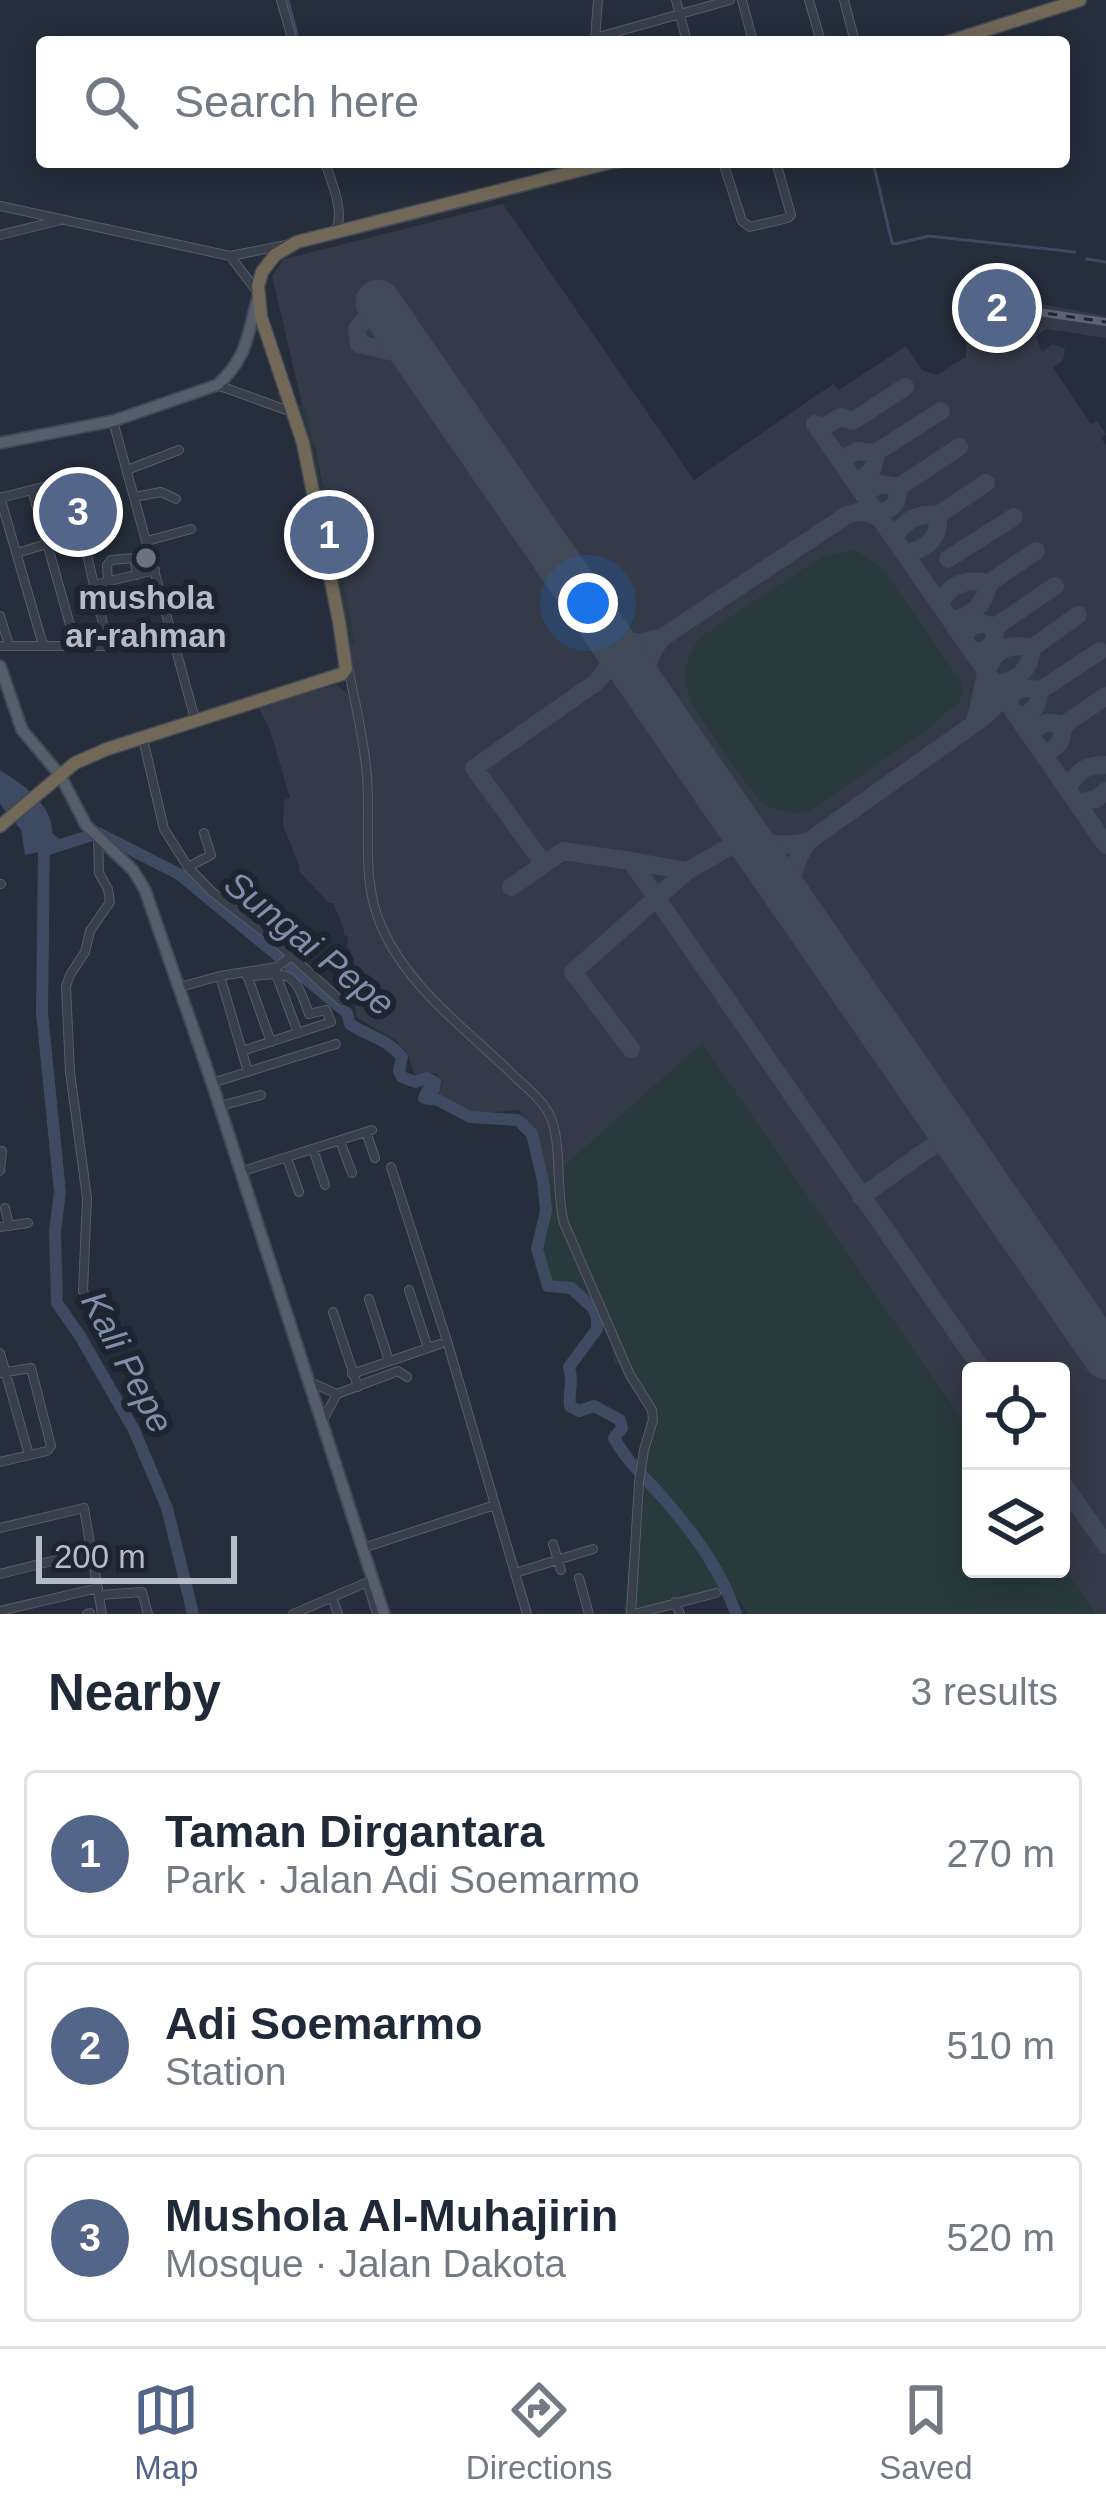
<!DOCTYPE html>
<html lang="en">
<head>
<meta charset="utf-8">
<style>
  body { margin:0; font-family:Arial,sans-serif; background:#f6f6f7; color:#1f2937 }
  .controls { position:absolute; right:36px; bottom:36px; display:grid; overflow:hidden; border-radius:12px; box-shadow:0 6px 30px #0003 }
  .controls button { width:108px; height:108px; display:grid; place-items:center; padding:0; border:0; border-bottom:3px solid #e0e1e3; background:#fff; color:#1f2937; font:60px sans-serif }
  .scale { position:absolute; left:36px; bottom:30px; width:201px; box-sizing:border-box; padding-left:12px; border:6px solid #b5bbc7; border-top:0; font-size:33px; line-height:42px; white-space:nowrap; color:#b5bbc7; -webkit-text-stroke:9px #1e2430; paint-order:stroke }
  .you { position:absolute; left:588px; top:603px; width:42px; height:42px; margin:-30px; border:9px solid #fff; border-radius:50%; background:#1a73e8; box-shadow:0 0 0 18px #1a73e833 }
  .badge { display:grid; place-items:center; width:78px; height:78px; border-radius:50%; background:#536589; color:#fff; font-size:39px; font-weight:700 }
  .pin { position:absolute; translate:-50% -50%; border:6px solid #fff; box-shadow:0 3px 12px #0006 }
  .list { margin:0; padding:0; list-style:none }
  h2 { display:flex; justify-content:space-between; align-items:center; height:156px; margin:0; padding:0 48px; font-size:51px }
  h2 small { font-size:39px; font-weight:400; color:#747a83 }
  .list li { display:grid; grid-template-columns:78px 1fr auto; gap:36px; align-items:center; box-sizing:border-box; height:168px; margin:0 24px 24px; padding:0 24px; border:3px solid #e0e1e3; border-radius:12px }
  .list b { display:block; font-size:45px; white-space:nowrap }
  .list p { margin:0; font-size:39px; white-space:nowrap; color:#747a83 }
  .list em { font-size:39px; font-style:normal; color:#747a83 }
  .icon { flex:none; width:66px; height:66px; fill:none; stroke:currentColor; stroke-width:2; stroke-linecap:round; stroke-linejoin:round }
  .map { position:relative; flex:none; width:1106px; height:1614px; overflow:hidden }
  .search { position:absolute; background:#fff; box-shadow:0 6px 30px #0003; left:36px; right:36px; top:36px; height:132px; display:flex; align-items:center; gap:30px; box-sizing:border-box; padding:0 42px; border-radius:12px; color:#747a83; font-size:45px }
  .sheet { height:732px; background:#fff }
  nav { display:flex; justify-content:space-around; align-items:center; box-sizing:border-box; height:168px; border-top:3px solid #e0e1e3; background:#fff; font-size:33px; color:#747a83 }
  nav a { display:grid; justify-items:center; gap:6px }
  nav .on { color:#536589 }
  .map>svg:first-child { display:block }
</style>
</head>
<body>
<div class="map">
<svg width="1106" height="1614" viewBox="0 0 1106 1614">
  <rect width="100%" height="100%" fill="#262d3b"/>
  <path fill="#343a48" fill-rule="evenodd" d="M503 204 694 480 833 384 839 390 906 346 922 370 936 375 966 357V337L963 336 964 320 968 310 974 311 977 292 1106 316V338L1046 329 1036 337 1042 352 1053 344 1065 349 1063 360 1053 368 1091 424 1097 421 1106 434 1101 438 1106 445V1614H748L731 1588 624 1612 640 1446 649 1419 648 1410 622 1366 614 1362 611 1342 593 1304 581 1303 579 1295 572 1291 554 1289 546 1274 540 1200 548 1197 545 1167 536 1134 519 1110 475 1114 438 1097 442 1082 436 1073 415 1076 407 1053 395 1040 356 1017 351 951 347 946 348 938 344 934V929L333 903H329L298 870 300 868 283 825 284 800 290 798 270 730 258 706 336 685 348 694 352 703 347 647 355 644 314 443 311 442 272 276 284 259ZM971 1371H1061V1569H971Z"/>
  <path fill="#293a3d" d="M305 405 355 644 347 647 297 406Z
    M855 549 883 569 961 682 963 692 959 702 925 731 810 811C794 815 780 813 765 804 751 794 704 723 693 705 689 698 686 687 685 679 684 661 692 649 702 636L821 557Z
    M702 1043 971 1433V1569H1061V1563L1096 1614H748L731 1588 624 1612 640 1446 649 1419 648 1410 622 1366 614 1362 611 1342 593 1304 581 1303 579 1295 572 1291 554 1289 546 1274 542 1250 540 1200 548 1197 546 1182Z"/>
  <path fill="#3d4a62" d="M0 770C21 783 54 805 52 833L68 846 25 855 21 830 0 804Z"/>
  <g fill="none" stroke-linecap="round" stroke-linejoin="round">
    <path stroke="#3d4a62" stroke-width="3" d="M288 0 299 42
      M873 162 892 243 895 244 929 236 1075 252
      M613 168 658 162
      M357 233 546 185
      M1087 259 1106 262"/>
    <path stroke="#3d4a62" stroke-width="12" d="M44 846 42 1013 60 1192 55 1231 57 1303 80 1336 134 1430 167 1508 193 1614
      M45 850 98 833 179 874 347 1013 350 1024C369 1037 386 1038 402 1057L399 1071 402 1077 415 1082 427 1078 435 1082 434 1089 428 1090 424 1098 438 1100 470 1117 518 1120 532 1134 543 1181 546 1211 537 1249 548 1286 571 1288 593 1308 597 1318V1329L569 1367C574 1383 568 1391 570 1406L579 1411 594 1406 620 1420 622 1428 614 1438C629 1465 651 1483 670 1506 698 1539 722 1573 736 1614"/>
    <path stroke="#414856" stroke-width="18" d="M412 351C412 347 413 335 411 331 402 301 369 308 357 329L359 344 402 354 421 364
      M815 424 1106 845
      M819 429 841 417 853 421 905 387
      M875 453 941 411
      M840 461 857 451 875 453C876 469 869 476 854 481
      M899 487 959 447
      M864 495 879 484 899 487C898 504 893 509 877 514
      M938 515 986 483
      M893 537C907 520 916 513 938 515 940 540 927 548 905 554
      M948 559 1014 517
      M989 583 1036 551
      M939 604C950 584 967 578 989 583 984 606 973 615 951 621
      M995 627 1055 586
      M608 635 638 643 663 637 847 515 862 511 880 518
      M962 637C971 624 981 621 995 627 996 641 991 649 978 652
      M1032 648 1078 615
      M1039 691 1100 651
      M649 694C644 671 647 657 662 638
      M1007 701C1016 689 1025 685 1039 691 1039 707 1033 712 1018 718
      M974 723C987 691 979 635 1032 648 1030 671 1017 681 995 684
      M1062 726 1106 696
      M1029 734C1040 724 1048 719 1062 726 1064 741 1057 749 1043 754
      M1068 790C1075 772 1086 764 1106 765
      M1077 803 1096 799 1106 791
      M738 824C760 844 781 849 809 841
      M631 861 687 871 747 837
      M544 864 474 768 595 683C610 668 616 656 608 635
      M511 887 563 851 631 861 983 1371
      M796 908C790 881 792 863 809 841L985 716 995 706 1000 691
      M631 1049 573 972 687 871
      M861 1197 951 1133
      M1061 1481 1106 1545"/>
    <path stroke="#414856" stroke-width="45" d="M378 302 1106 1357"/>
    <defs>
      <path id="minor" d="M281 0 293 42
        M676 0 687 42
        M742 0 753 42
        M809 0 821 42
        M844 0 855 42
        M595 38 730 0
        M595 40 598 0
        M325 162C331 182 345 210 336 230
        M723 162 742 221 750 227 788 218 791 215 776 162
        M0 206 230 256 286 245
        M0 235 57 221
        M231 257 258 293
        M217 385 292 412
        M113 421 195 719
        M127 470 179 450
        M62 482 79 534 83 537 108 646
        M32 490 76 646
        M0 497 43 645
        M134 497 161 492 176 499
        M0 498 91 475
        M147 541 191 529
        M17 553 79 534
        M108 582 107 565 111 560 134 558 137 575
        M94 585 155 570
        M0 616 9 645
        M0 646H125L175 643
        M348 667C355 703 364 739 367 776 371 828 360 882 383 930 410 989 466 1029 511 1073 524 1086 541 1098 549 1114 563 1141 555 1190 564 1223L630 1375 652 1410 653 1420 644 1450 639 1482 631 1614
        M143 739 164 829 188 867 211 891 274 940 342 1002
        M98 838 99 873 108 889 110 902 90 931 85 952 70 975 66 986 70 1072 87 1198 83 1291 106 1337
        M188 867 211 855 204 833
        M0 884H1
        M246 972 271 1042
        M276 974 298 1033
        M220 976 248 1072
        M180 987 220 976 277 967 291 956
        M242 1051 331 1022 326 1010 309 1014C294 972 292 971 247 977
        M212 1083 336 1044
        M220 1106 261 1095
        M366 1132 375 1158
        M340 1141 352 1173
        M313 1149 325 1185
        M287 1158 299 1192
        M391 1167 447 1341 527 1614
        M0 1171 2 1151
        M240 1172 372 1130
        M5 1208 9 1226
        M0 1227 28 1223
        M409 1290 428 1348
        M369 1299 389 1361
        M333 1312 358 1387
        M0 1353 29 1455
        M0 1373 31 1368 51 1446 47 1451 0 1462
        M352 1374 440 1344
        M310 1382 337 1394
        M323 1420 337 1394 398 1371 407 1377
        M0 1528 84 1508 102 1614
        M553 1544 561 1570
        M363 1548 495 1505
        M515 1573 593 1549
        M0 1574 92 1551
        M579 1578 589 1614
        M367 1582 377 1614
        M100 1595 142 1592 148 1614
        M332 1597 338 1614
        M675 1602 680 1614
        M0 1611 98 1588
        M87 1614 90 1613
        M293 1614 370 1581
        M634 1614 716 1593"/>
      <path id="major" d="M0 443 113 421 217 385C247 359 247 336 257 301
        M0 666 22 730 60 775 86 825 133 870 145 890 212 1083 384 1614"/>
      <path id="highway" d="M948 42 1080 0
        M0 826 75 763 107 749 342 674 346 669 339 621 303 443 261 317 258 286 262 272 275 255 297 242 612 162"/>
    </defs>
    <use href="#minor" stroke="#575d69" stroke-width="10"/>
    <use href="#major" stroke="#424854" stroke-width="14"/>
    <use href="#highway" stroke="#444a56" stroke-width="15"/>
    <use href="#minor" stroke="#393f4b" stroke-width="8"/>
    <use href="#major" stroke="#575e6b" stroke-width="10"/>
    <use href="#highway" stroke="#716857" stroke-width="12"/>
    <defs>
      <path id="rail" d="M977 303 1106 322"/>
    </defs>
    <use href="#rail" stroke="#5c6372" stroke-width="8"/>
    <use href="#rail" stroke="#1e2430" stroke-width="3" stroke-dasharray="9" stroke-linecap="butt"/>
  </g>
  <circle fill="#6b7280" stroke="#1e2430" stroke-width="4.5" cx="146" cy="558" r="12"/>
  <g text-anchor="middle" stroke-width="12" stroke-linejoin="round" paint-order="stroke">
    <g font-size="33" font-weight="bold" fill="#b5bbc7" stroke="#1e2430">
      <text x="146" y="609">mushola<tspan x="146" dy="38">ar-rahman</tspan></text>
    </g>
    <g font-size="36" font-style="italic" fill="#7f8fab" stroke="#1e2430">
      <text transform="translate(310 943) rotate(39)" y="13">Sungai Pepe</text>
      <text transform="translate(128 1362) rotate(62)" y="13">Kali Pepe</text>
    </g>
  </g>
</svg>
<div class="controls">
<button><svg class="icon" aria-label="locate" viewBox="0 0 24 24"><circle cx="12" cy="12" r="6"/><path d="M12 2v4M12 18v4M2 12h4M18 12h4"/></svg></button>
<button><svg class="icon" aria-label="layers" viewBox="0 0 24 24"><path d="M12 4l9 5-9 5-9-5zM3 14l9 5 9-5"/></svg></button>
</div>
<div class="scale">200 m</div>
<div class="you"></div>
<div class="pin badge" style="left:329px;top:535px">1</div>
<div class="pin badge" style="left:997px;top:308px">2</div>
<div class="pin badge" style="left:78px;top:512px">3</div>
<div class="search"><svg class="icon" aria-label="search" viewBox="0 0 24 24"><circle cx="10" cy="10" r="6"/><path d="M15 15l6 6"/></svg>Search here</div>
</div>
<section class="sheet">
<h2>Nearby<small>3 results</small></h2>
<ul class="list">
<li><span class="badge">1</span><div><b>Taman Dirgantara</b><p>Park · Jalan Adi Soemarmo</p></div><em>270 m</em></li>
<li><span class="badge">2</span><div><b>Adi Soemarmo</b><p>Station</p></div><em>510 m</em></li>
<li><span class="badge">3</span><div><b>Mushola Al-Muhajirin</b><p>Mosque · Jalan Dakota</p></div><em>520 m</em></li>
</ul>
</section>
<nav>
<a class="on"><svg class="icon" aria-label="map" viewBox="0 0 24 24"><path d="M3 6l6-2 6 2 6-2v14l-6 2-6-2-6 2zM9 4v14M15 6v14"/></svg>Map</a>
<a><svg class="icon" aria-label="directions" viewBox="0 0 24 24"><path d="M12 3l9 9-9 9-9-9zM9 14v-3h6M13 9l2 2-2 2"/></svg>Directions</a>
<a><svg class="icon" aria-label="saved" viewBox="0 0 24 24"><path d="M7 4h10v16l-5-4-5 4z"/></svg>Saved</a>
</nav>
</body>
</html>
